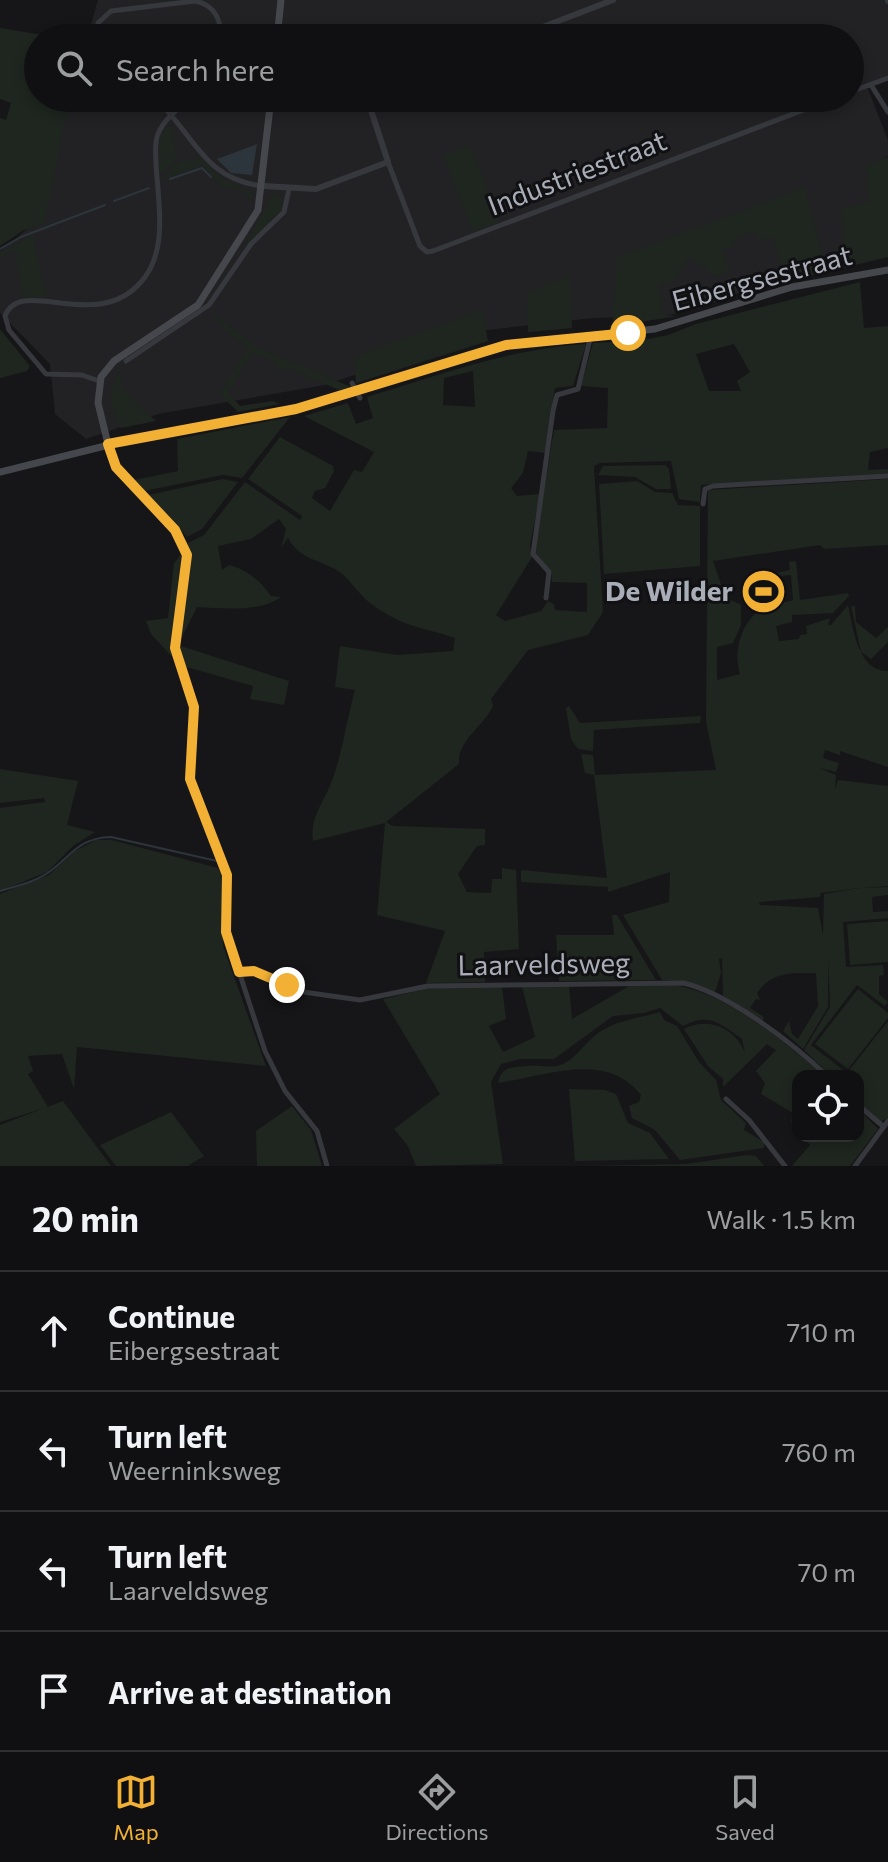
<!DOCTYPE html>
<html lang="en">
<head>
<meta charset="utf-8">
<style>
  body { margin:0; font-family:Commissioner,sans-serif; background:#1e1e20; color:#f1f3f6 }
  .controls { position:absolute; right:24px; bottom:24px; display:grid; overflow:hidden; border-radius:16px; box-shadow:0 4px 12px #0003 }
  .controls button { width:72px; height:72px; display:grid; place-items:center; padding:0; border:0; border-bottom:2px solid #303032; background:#101012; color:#f1f3f6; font:40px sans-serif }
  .stop { position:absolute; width:24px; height:24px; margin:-18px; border:6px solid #f2b134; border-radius:50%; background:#fff }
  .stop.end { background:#f2b134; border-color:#fff; box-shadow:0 2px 8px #0008 }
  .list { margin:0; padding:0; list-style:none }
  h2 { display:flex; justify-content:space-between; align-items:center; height:104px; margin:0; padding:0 32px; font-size:34px }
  h2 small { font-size:26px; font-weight:400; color:#9c9d9f }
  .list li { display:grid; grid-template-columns:52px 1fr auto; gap:24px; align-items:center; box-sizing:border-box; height:120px; padding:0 32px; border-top:2px solid #303032 }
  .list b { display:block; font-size:30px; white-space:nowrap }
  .list p { margin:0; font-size:26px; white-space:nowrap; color:#9c9d9f }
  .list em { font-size:26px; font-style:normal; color:#9c9d9f }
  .icon { flex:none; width:44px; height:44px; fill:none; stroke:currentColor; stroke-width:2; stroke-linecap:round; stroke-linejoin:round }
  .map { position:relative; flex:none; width:888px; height:1166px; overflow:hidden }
  .search { position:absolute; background:#101012; box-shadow:0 4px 12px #0003; left:24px; right:24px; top:24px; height:88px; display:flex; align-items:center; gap:20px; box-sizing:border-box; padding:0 28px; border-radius:44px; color:#9c9d9f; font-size:30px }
  .sheet { height:584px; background:#101012 }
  nav { display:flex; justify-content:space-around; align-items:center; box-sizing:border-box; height:112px; border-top:2px solid #303032; background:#101012; font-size:22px; color:#9c9d9f }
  nav a { display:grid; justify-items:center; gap:4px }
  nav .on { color:#f2b134 }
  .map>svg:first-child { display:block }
</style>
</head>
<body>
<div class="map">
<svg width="888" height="1166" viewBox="0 0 888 1166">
  <rect width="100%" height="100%" fill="#161618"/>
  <path fill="#222225" d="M98 0H888V76L866 84 888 140V156L873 164 881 254 794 271 698 309 665 316 593 318 487 330 325 385 158 414 86 439 55 414 50 364 0 313V251L37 221 71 98H850V38H87Z"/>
  <path fill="#1e261f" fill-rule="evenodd" d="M0 28 61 38H38V98H70L44 224 24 230 0 246V118L6 120 11 103 0 99Z
    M171 126 177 159 159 176V139L165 128Z
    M470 145 500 222 473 232 443 155Z
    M888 157V257L789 281 772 237 759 241 755 232 734 238 736 245 722 250 730 272 716 276 689 257 671 283 658 284 663 315 678 316 608 327 613 324 616 258 805 187 825 266 847 262 841 209 870 202 866 165Z
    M203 159 221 178 251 192 254 202 244 192 220 185 202 165 162 180 179 161Z
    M274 193 282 198V209L242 250Z
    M33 235V238L47 298 23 297 14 249 0 258V253Z
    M570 276 572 328 528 332 527 293Z
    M860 282 864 328 888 326V448L870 452 868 470 888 469V474L701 485 700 502 679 499 671 461 600 463 594 466 603 612 588 635 528 650 491 699 493 706C483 727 457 741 459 764L386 822 393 826 485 829V845L477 846 458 874 467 892 491 893 492 879H502V868L516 870 519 949 484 952 485 982 426 983 445 931 377 915 385 823 313 841C310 819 321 806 329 788 342 758 346 721 355 690L335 687 340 646 397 655 453 651 455 638C419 626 404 628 370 603 356 592 349 576 333 568 315 559 299 558 288 538L281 548 286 529 279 519 251 539 218 546 222 570 229 565C246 569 261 581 271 596L281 597C259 613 222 608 197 607L178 645 289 681 284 705 250 699 253 686 183 666 178 644 188 543 204 535 245 482 300 520 302 516 248 479 280 437 333 466 334 471 325 488 315 491 312 498 330 511 354 470 362 472 374 452 304 416 348 403 356 424 373 418 367 397C441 374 509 349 586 344L573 386 555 388 546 453 528 451 523 473 511 488 517 496 540 494 530 545 532 557 496 615 505 621 541 611 548 601 554 604 555 610 587 612V583L552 582 551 572 534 551 554 430 607 428 608 388 581 386 593 343 638 341 668 335 696 324ZM734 344 750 372 737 381 741 391H709L696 354ZM473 371 475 407 443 405 444 378Z
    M209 310 256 347 351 387 339 390 287 367 281 371 273 361 253 352 228 392 240 406 273 401 280 404 238 412 220 394 248 347 226 331Z
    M482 310 488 341 356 383 354 357Z
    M0 329 30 366 27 371 0 378Z
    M121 370V388L156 421 121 428C110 408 106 389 121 370Z
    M290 417 242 478 223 475 144 491 134 480 178 471 177 439Z
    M665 465 669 469 671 489H656L635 477 598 475 603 466Z
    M223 479 238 482 202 529 187 537 148 495Z
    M888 479V545L824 549 820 545 713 561 723 590H730L731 600 741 605V625L733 643 717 647V680L740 674C732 650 743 616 768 606 776 602 786 603 793 600L791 575 777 576 776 573 790 570 789 562 796 561 800 600 848 593 849 596 833 613 792 615V622L776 626 779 641 799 639 800 635 807 634 806 626 830 618 828 625H831L848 605C853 628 858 672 888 671V767L840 751V755L825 750 823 758 839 763 836 772 819 768 836 775 835 789 838 780 888 786V886L861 888 888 887V895L872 897 873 912 888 911V918L843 922 846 967 883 965 884 975 879 976V994L888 1002 885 1006 857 985 811 1045 847 1073 888 1021V1118L880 1122 858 1103V1076H831L804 1050 830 1007 828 958V1007L803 1049 783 1031 789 1021 792 1034 798 1039 818 1006 816 973C792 973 772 971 757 993L760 1000 756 999 750 1008 764 1017 762 1022 723 996 722 958 719 959 721 973 715 992 686 982 662 980 623 915 669 902 670 872 608 892V887L521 882V870L607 878 594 775 585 773 581 754 593 755 595 775 716 770 706 722 708 490ZM860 888 824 894 823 935 818 908 760 905 759 902 820 897 821 893Z
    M637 481 655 492 672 493 678 505 700 506V566L604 574 599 484Z
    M182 553 172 632 175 660 151 634 146 621 168 618 174 563Z
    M851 606H855L856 622 876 638 888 627V642L871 659 861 652Z
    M569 706 580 723 701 716 700 723 594 730 593 751 578 749 571 739 566 708Z
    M0 769 78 781 67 825 95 832 73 846 47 872 0 891V808L45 802 44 798 0 803Z
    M96 840H112L218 868 222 876 223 946 266 1066 77 1047 74 1089 62 1054 28 1056 33 1071 28 1074 48 1107 0 1122V894L49 875 75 851Z
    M612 915H617L656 980 559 981 556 935H614Z
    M888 921V962L850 965 847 924Z
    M631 985C649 985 669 983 687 988 733 999 789 1045 824 1076H798V1129L791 1121 793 1113 761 1094 765 1083 756 1071 776 1050 767 1044 723 1087V1079L708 1066 684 1029C709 1016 736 1029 745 1053L742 1039C720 1024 710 1012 683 1026L660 1008 644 1013 613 1016 554 1059H520L501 1064 491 1082 503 1164 416 1166 408 1146 394 1129 440 1094 383 999 429 988 502 987 506 1019 489 1026 503 1052 535 1037 522 987 569 986 572 1019Z
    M858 989 888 1013V1018L848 1069 815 1044Z
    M660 1012 664 1020 677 1026 699 1062 716 1080 721 1100 746 1123 744 1130 764 1142V1148L680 1160 655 1130 632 1118 629 1106 639 1102 641 1095C606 1050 546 1076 498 1083 502 1066 510 1068 526 1066 536 1064 548 1068 557 1066 575 1062 585 1041 601 1031 619 1020 639 1018 660 1012Z
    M569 1089 605 1090 616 1094 628 1123 650 1133 669 1159 575 1161Z
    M63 1101 111 1166H0V1125Z
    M292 1106 311 1130 322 1166H257L256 1131Z
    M858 1109 878 1129 850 1166H792L810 1145 803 1136H858Z
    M171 1112 204 1156 188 1166H116L100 1145Z
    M747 1155 756 1156 764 1166H593L686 1164Z"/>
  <path fill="#2c353c" d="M257 144 252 175 231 173 217 159Z"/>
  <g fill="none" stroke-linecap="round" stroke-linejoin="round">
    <path stroke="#2c353c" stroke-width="2" d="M170 179 202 168 211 177
      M114 201 149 188
      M0 249 21 237 105 205
      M0 891C17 886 39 881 53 869 74 852 81 838 111 837L217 861"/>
    <path stroke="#37383d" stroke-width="5" d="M97 38 98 23 111 11 195 1C215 5 221 19 221 38
      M871 85 888 112
      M850 92 888 78
      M155 98C195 135 203 179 262 186
      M388 162 420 246 427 252 433 251 835 98
      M126 361 209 305 251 244 284 212 289 189
      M99 381 82 375 46 374 9 330 5 316C20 275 96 334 141 282 169 251 158 202 156 164 156 154 154 143 158 134 164 119 178 109 190 98
      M352 383 360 398
      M108 444 116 467 146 495 183 543 187 564 175 648 194 707 190 779 227 875 226 932 265 1051 285 1091 317 1131 327 1166
      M703 504 705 489 713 486 888 476
      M546 598 549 572 533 554 553 411 557 395 578 389 591 335
      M239 972 254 971 303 992 360 1000 428 986 683 983C728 993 794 1044 827 1076
      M726 1099 749 1120 785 1166
      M858 1105 884 1127
      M855 1166 888 1121"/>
    <path stroke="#37383d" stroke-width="6" d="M888 0V1
      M514 38 613 0
      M263 186 316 189 388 162 367 98"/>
    <path stroke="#45474d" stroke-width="7" d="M277 38 281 0
      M108 444 98 403 101 377 114 361 198 305 258 210 271 98
      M0 472 141 437 296 409 506 345 655 329 792 287 888 270"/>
  </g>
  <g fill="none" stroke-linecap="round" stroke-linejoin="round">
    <path stroke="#f2b134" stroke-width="10" d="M287 985 254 971 239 972 226 932 227 875 190 779 194 707 175 648 187 555 175 530 116 467 108 444 296 409 506 345 628 333"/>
  </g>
  <defs>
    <symbol id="stadium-disc" viewBox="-11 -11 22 22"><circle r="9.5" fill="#f2b134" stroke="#111113"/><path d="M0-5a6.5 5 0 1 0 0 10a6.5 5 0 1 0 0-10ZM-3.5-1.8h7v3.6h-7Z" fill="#111"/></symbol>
  </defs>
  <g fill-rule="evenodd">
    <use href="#stadium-disc" x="738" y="566" width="51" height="51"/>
  </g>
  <g text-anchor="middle" stroke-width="6" stroke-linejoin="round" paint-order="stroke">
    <g font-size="28" fill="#a8adb8" stroke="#111113">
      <text transform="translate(577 173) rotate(-21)" y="10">Industriestraat</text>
      <text transform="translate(762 278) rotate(-15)" y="10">Eibergsestraat</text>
      <text transform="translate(544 964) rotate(-1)" y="10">Laarveldsweg</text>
    </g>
    <g font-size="28" font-weight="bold" fill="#a8adb8" stroke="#111113" text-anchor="end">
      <text x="733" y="601">De Wilder</text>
    </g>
  </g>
</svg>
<div class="controls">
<button><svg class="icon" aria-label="locate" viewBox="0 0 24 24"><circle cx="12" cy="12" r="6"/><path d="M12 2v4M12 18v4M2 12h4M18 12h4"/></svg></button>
</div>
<div class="stop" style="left:628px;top:333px"></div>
<div class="stop end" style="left:287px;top:985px"></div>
<div class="search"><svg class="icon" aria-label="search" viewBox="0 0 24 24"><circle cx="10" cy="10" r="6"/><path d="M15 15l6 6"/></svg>Search here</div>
</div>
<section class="sheet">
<h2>20 min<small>Walk · 1.5 km</small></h2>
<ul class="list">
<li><svg class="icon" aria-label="ahead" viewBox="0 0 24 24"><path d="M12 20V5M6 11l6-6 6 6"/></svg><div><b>Continue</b><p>Eibergsestraat</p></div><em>710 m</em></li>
<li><svg class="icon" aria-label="left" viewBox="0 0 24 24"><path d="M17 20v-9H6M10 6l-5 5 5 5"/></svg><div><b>Turn left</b><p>Weerninksweg</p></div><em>760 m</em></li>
<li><svg class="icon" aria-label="left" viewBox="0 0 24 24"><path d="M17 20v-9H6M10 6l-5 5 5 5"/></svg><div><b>Turn left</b><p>Laarveldsweg</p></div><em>70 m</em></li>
<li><svg class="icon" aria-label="arrive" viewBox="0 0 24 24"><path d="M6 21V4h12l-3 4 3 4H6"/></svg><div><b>Arrive at destination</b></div></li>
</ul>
</section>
<nav>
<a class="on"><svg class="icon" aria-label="map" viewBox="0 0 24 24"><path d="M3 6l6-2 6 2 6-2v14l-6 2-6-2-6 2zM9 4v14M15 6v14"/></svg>Map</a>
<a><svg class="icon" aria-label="directions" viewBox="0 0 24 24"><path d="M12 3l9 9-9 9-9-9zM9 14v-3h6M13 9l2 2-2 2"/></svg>Directions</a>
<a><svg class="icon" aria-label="saved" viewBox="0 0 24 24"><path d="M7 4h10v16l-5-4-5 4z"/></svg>Saved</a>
</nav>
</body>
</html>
